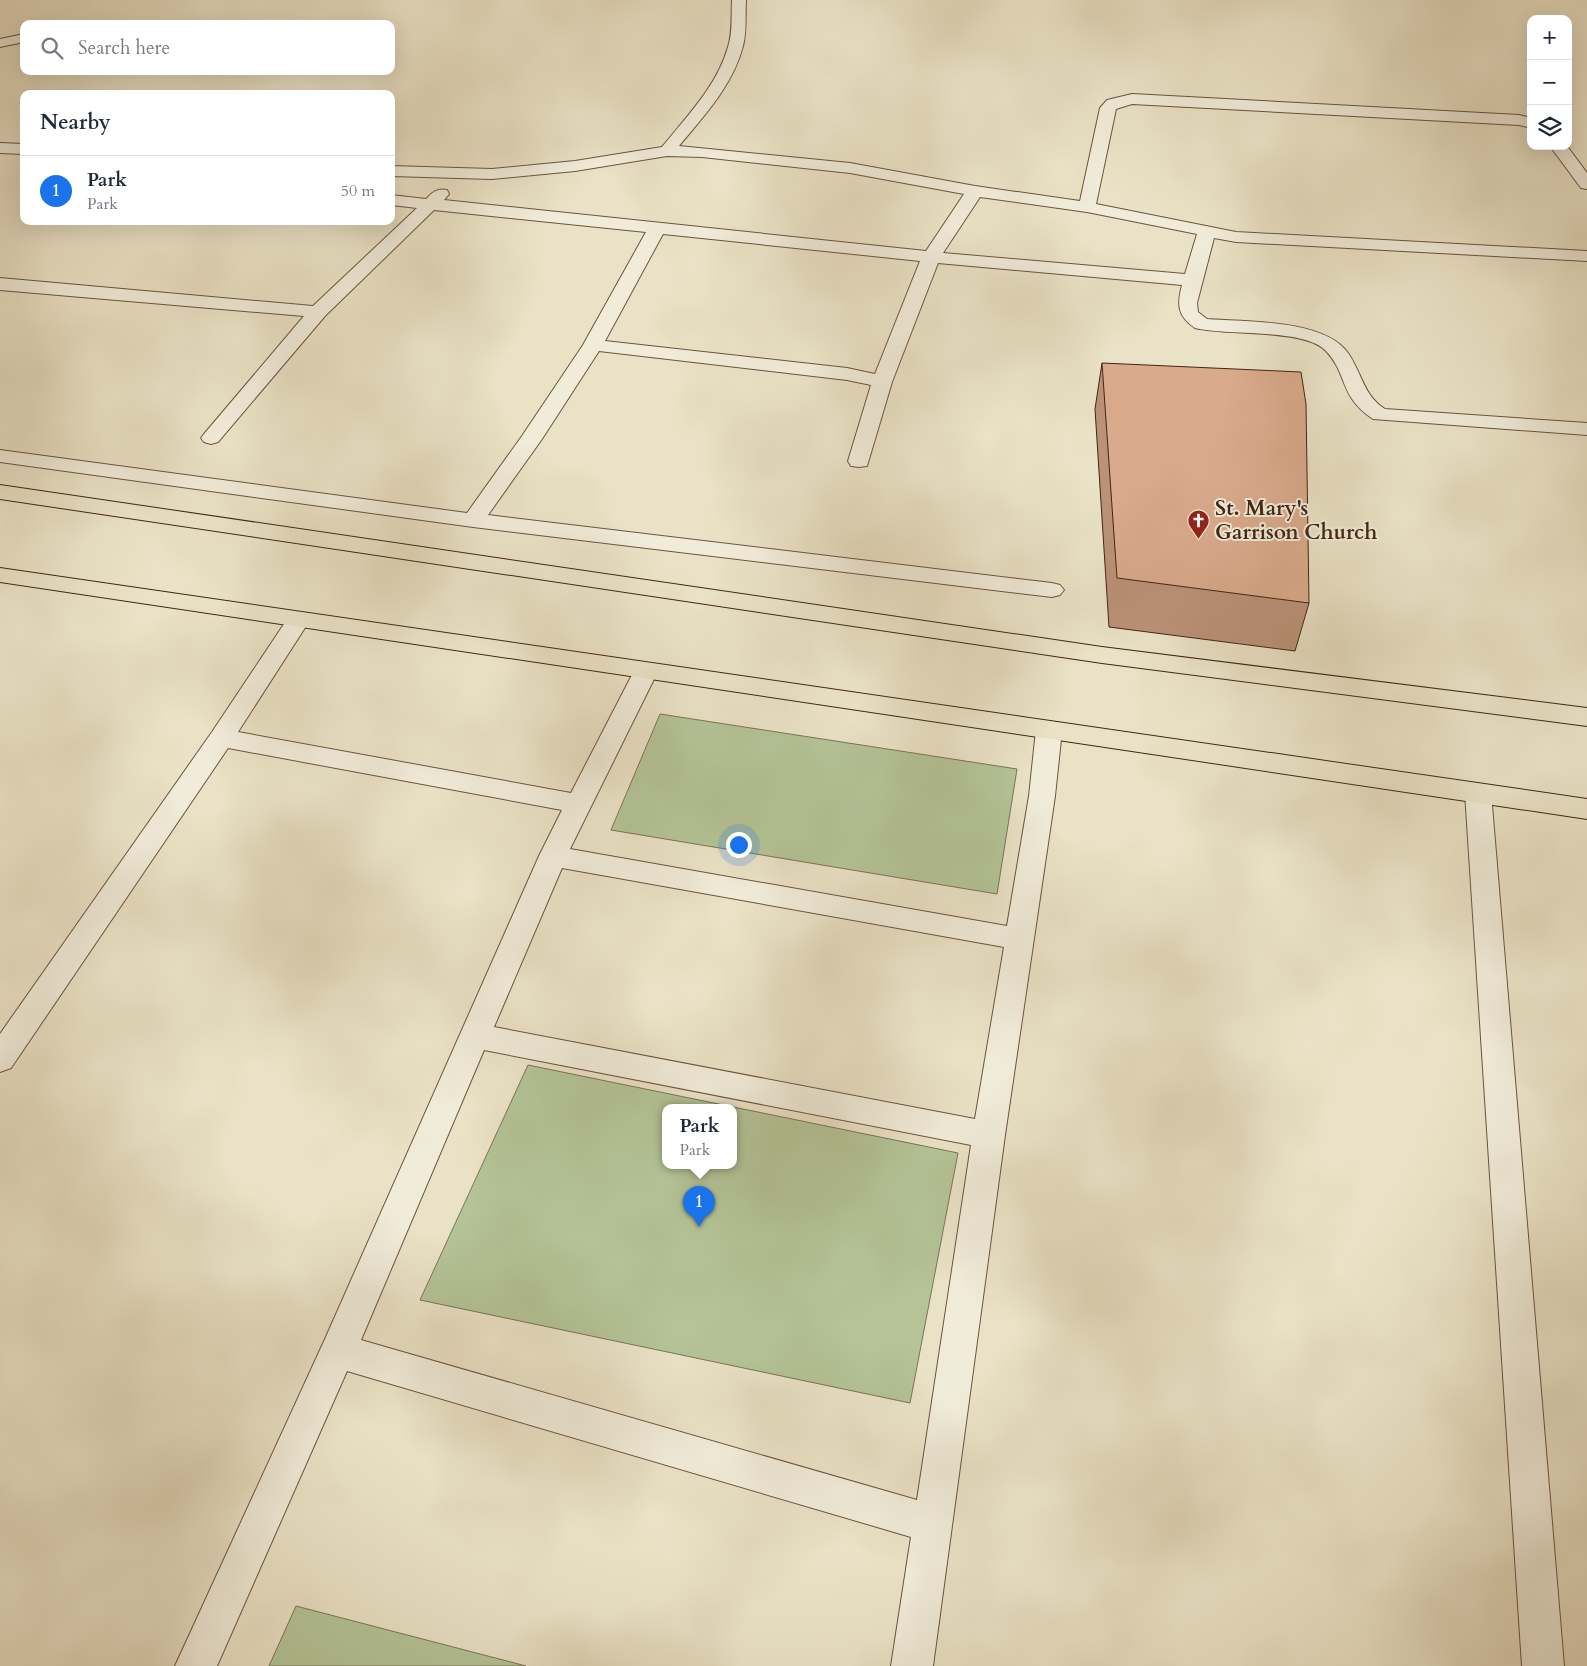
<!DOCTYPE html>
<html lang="en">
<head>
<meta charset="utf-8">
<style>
  body { margin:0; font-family:Cardo,serif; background:#f2f2f3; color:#1f2937 }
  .controls { position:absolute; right:15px; top:15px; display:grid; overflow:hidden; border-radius:10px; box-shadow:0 5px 20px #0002 }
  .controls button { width:45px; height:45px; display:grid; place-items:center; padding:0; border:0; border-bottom:1px solid #e0e1e3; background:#fff; color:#1f2937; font:25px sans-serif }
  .you { position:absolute; left:738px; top:844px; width:18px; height:18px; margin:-12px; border:4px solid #fff; border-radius:50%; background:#1a73e8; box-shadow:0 0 0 8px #1a73e833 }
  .badge { display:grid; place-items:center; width:32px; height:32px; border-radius:50%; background:#1a73e8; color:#fff; font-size:16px; font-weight:700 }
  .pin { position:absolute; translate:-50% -41px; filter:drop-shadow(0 1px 2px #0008) }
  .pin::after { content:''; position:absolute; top:26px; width:18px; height:15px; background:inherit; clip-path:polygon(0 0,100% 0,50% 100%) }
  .popup { position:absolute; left:662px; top:1104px; width:75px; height:65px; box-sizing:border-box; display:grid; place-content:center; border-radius:10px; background:#fff; filter:drop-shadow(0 1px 4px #0005); font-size:16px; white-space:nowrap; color:#747a83 }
  .popup b { font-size:19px; color:#1f2937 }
  .popup::after { content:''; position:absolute; left:50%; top:100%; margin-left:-10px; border:10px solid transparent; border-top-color:#fff }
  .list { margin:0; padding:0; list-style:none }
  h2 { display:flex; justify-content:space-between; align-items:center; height:65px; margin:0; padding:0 20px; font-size:21px }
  h2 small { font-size:16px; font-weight:400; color:#747a83 }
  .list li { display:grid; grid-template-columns:32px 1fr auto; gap:15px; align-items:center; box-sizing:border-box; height:70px; padding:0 20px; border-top:1px solid #e0e1e3 }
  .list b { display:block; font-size:19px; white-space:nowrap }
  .list p { margin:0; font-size:16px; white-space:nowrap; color:#747a83 }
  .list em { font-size:16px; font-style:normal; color:#747a83 }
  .icon { flex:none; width:28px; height:28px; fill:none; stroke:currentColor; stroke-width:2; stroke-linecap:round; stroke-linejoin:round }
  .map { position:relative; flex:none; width:1587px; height:1666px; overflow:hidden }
  .search { position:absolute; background:#fff; box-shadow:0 5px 20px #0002; left:20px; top:20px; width:375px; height:55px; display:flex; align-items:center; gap:12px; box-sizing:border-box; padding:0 18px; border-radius:10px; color:#747a83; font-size:19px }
  .panel { position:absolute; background:#fff; box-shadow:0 5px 20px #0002; left:20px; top:90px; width:375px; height:135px; border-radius:10px }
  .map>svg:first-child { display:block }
</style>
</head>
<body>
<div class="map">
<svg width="1587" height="1666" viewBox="0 0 1587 1666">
  <rect width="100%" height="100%" fill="#eae2c6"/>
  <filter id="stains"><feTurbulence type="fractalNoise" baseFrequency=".004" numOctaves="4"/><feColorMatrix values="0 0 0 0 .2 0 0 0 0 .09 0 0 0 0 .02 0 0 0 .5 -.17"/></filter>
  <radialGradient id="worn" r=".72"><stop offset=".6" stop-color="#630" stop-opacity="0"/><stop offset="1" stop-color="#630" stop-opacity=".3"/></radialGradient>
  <path fill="#b4c497" stroke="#7b7456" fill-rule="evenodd" d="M660 714 1017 769 997 894 611 830Z
    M528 1065 958 1153 910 1403 420 1300ZM665 1108H733V1166H665Z
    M296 1606 526 1666H269Z"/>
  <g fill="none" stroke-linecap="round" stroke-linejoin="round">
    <defs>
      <path id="minor" d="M732 0H746C745 15 747 31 743 46 733 85 704 116 679 146L850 163 975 186 1080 201 1100 108 1107 100 1132 94 1519 115 1531 118V128L1519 125 1132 104 1116 109 1096 204 1236 232 1587 251V261L1236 242 1214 238 1197 303 1198 312 1207 319C1246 322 1324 319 1348 353 1362 373 1363 395 1385 409L1587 423V435L1373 419C1339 397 1348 374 1326 351 1304 328 1227 336 1195 328 1177 316 1177 304 1182 285L938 263 892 382 867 466 859 467 851 466 848 461 871 385 847 380 599 351 542 439 488 515 1052 583 1060 585 1064 590 1060 595 1052 597 473 527 0 462V450L467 513 522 436 583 345 646 232 434 210 325 316 218 442 211 444 204 442 201 438 204 434 304 316 0 290V278L313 306 417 208 391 205V195L426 199C433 192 437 188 447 190L449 194 444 200 926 251 964 194 850 173 702 157 667 156 575 171 492 179 391 176V166L492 169 575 161 662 147C687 116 717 86 728 47 733 32 731 15 732 0ZM980 197 1087 212 1197 234 1185 274 943 253ZM663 234 920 261 875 374 847 368 605 341Z
        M24 34V42L0 47V39Z
        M0 143 24 144V154L0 153Z
        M1550 146H1567L1587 173V189L1581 188Z
        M298 612 306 615 310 620 238 732 571 793 634 671 637 665 646 663 655 665 658 671 570 849 1007 926 1029 796 1036 730 1040 724 1049 721 1058 724 1062 730 1055 796 1005 1135 933 1666H891L911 1537 347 1371 217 1666H175L325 1339 539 856 562 810 228 748 11 1068 0 1072V1034L212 732 290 615ZM562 868 1004 947 975 1119 494 1027ZM484 1050 971 1145 917 1500 361 1340Z
        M1478 784 1487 786 1491 793 1564 1666H1522L1465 793 1469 786Z"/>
      <path id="highway" d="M0 485 1102 647 1587 708V726L1102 663 0 499Z
        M0 568 1587 799V819L0 582Z"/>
    </defs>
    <use href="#minor" stroke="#6c5440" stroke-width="2"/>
    <use href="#highway" stroke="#422514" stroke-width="2"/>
    <use href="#minor" fill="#f1ecda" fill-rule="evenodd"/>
    <use href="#highway" fill="#eae2c6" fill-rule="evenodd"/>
  </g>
  <path fill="#bb9278" stroke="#422514" d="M1102 363 1309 603 1295 651 1109 627 1095 409Z"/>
  <path fill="#d9aa8c" stroke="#422514" d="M1102 363 1301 372 1306 404 1309 603 1117 578Z"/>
  <defs>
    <symbol id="church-pin" viewBox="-11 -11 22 30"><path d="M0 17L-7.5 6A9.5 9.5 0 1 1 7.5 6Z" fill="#8f2418" stroke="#f1ecda"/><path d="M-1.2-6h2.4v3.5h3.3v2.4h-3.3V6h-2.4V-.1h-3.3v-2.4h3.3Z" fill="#fff"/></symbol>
  </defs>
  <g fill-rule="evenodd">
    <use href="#church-pin" x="1186" y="508" width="25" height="34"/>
  </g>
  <g text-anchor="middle" stroke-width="4" stroke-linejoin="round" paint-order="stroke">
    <g font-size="21" font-weight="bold" fill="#422514" stroke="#f1ecda" text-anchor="start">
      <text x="1215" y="515">St. Mary's<tspan x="1215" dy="24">Garrison Church</tspan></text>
    </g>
  </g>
  <rect width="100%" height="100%" filter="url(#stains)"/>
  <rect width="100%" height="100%" fill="url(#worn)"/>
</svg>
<div class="controls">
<button>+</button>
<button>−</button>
<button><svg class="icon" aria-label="layers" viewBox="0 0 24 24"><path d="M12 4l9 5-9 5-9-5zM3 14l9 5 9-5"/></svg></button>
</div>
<div class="you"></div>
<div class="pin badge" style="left:699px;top:1227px">1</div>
<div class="popup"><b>Park</b>Park</div>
<div class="search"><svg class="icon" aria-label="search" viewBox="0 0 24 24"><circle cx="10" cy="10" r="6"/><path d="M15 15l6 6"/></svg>Search here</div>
<section class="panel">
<h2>Nearby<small></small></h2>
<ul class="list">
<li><span class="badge">1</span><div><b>Park</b><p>Park</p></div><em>50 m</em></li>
</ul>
</section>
</div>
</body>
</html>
